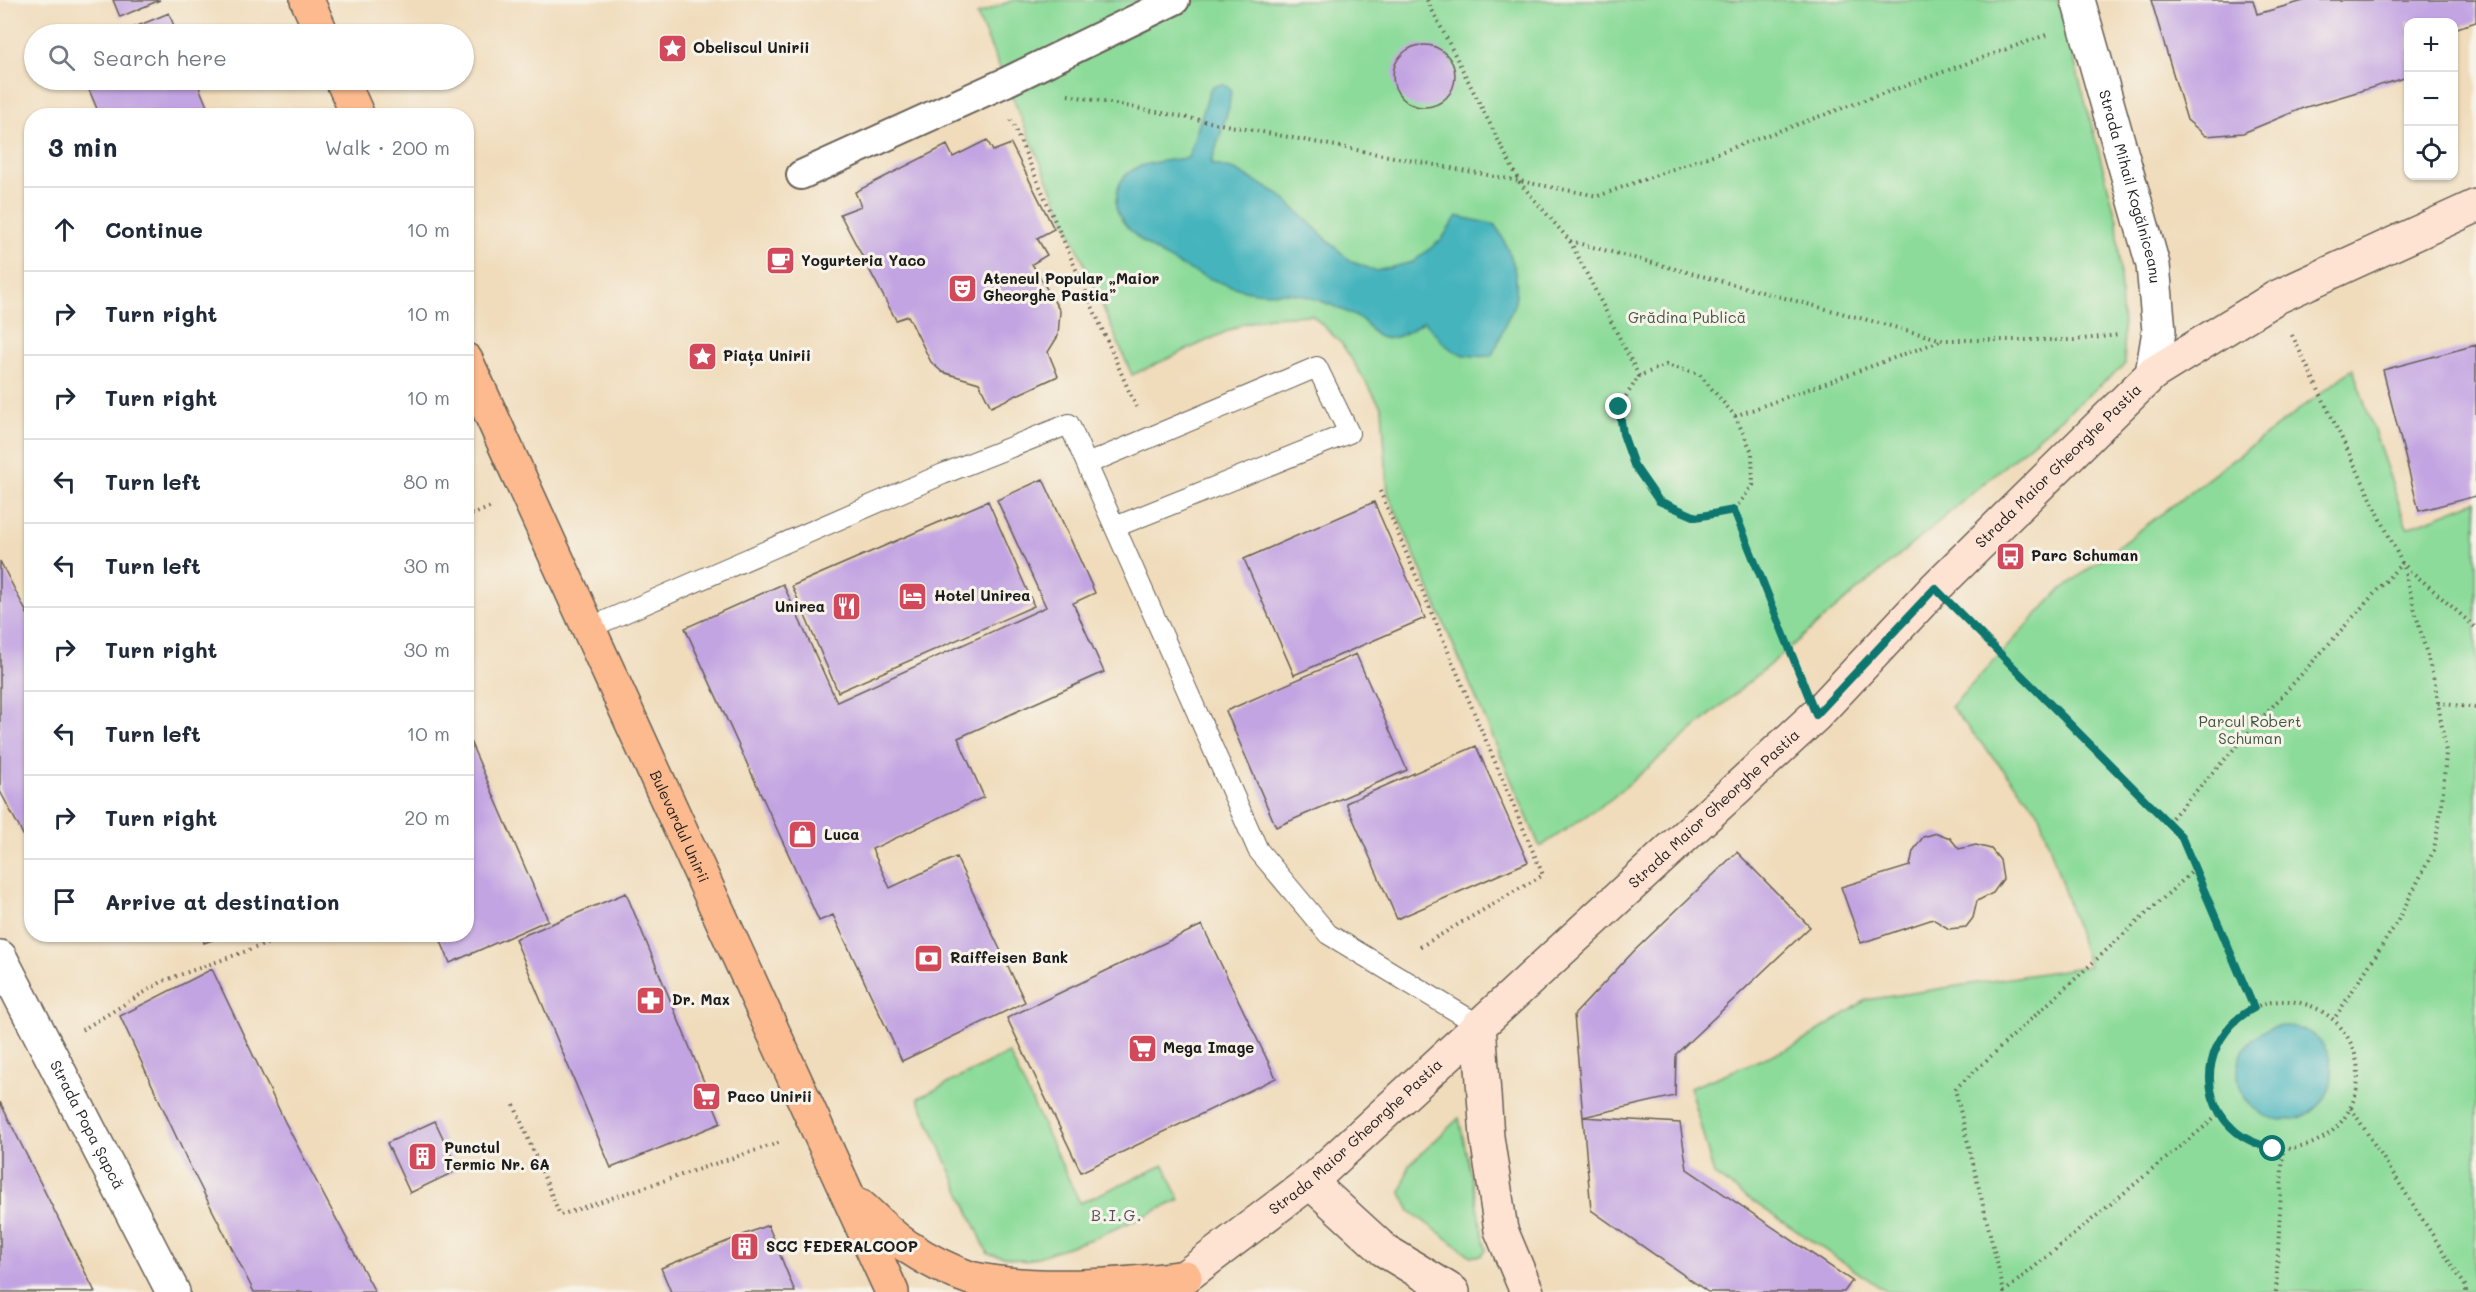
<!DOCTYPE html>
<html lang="en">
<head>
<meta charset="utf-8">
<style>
  body { margin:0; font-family:Mali,sans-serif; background:#f6f6f7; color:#1f2937 }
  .controls { position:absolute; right:18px; top:18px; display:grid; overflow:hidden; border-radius:12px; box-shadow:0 2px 4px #0004 }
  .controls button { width:54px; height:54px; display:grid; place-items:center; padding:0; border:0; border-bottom:2px solid #e0e1e3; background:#fff; color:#1f2937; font:30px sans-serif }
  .stop { position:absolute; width:18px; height:18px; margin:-14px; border:4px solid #0f766e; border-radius:50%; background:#fff }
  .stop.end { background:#0f766e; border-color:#fff; box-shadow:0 2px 6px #0008 }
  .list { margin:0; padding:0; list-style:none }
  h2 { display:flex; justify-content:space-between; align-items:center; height:78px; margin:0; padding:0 24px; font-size:26px }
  h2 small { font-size:20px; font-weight:400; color:#747a83 }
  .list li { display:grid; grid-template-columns:39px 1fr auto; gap:18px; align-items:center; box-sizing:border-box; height:84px; padding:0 24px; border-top:2px solid #e0e1e3 }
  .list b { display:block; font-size:22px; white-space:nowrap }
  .list em { font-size:20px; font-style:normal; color:#747a83 }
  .icon { flex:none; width:33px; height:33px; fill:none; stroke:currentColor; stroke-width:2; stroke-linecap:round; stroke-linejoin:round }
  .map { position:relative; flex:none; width:2476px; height:1292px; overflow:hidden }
  .search { position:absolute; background:#fff; box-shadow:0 2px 4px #0004; left:24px; top:24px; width:450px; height:66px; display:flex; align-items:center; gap:15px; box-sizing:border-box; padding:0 21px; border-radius:33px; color:#747a83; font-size:22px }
  .panel { position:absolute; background:#fff; box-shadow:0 2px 4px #0004; left:24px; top:108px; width:450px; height:834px; border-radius:24px }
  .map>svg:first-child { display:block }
</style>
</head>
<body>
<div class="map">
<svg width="2476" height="1292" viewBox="0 0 2476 1292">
  <rect width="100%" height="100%" fill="#f7f3e8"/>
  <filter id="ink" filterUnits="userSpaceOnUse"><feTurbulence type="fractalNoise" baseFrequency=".0167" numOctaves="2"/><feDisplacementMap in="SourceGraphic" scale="12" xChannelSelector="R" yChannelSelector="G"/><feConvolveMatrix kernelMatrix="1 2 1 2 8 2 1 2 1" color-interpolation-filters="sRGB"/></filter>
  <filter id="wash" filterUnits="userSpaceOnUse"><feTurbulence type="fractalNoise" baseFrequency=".008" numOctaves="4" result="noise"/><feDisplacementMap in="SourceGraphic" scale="24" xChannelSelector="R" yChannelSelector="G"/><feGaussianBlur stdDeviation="1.35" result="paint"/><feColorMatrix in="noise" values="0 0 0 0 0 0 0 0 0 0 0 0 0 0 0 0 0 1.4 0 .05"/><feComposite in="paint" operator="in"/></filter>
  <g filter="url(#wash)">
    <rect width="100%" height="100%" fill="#f0dcbb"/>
    <path fill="#8cdb9a" stroke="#547c5b" stroke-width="1.5" d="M1013 0H2058L2117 220 2125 364 1611 799 1540 847 1388 493 1382 408 1342 344 1312 315 1269 317 1243 324 1132 375 977 15Z
      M2353 369 2407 528 2476 501V1231L2472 1292H1887L1714 1175 1690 1088 1797 1045 1866 1000 2089 966 2038 811 1951 707 2058 592Z
      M1009 1053 1080 1203 1164 1165 1180 1200 1094 1238 1026 1261 988 1254 918 1098Z
      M1459 1118 1486 1250 1481 1256H1471L1410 1211 1401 1193 1409 1165Z"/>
    <path fill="#45b4bd" stroke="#30686c" stroke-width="1.5" d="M1222 84 1231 89 1229 107 1211 164 1235 170 1279 194 1350 261 1376 271 1413 262 1442 239 1457 216 1496 225C1510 252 1522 275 1514 306 1512 313 1506 319 1504 327 1500 338 1498 346 1491 356 1453 359 1446 347 1424 321 1414 328 1397 341 1383 338 1370 335 1370 324 1360 319 1344 310 1323 301 1305 296 1289 291 1271 294 1255 292 1217 286 1127 248 1116 207 1115 203 1117 197 1117 193 1122 161 1163 161 1188 158L1211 87Z
      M2238 1073a47 47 0 1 1 94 0a47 47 0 1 1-94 0Z"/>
    <g id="blocks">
      <path fill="#c3a4e2" d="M113 0H160L120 17Z
        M2151 0H2253L2257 14 2307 0H2476V22L2454 29V22H2408V77L2303 108 2243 133 2206 136 2187 120Z
        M169 13 177 34H118Z
        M1393 76a31 31 0 1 1 62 0a31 31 0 1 1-62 0Z
        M85 80H196L211 116H100Z
        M987 140 993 151 1011 144 1054 229 1037 238 1047 255 1032 264 1060 311 1058 336 1048 352 1058 376 991 407 979 383 942 372 931 362 908 316 896 320 840 214 861 206 855 192 947 145 953 157Z
        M2476 345V496L2419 511 2383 370Z
        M1043 479 1095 593 1073 603 1104 672 958 738 984 797 872 849 890 888 956 857 1025 1002 902 1061 833 915 819 921 685 628 783 584 837 702 1046 607 997 500Z
        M988 501 1034 606 838 692 792 586Z
        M1374 502 1425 618 1294 675 1244 559Z
        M0 561 32 623V844L29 846 0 791Z
        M1356 654 1407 770 1276 827 1226 711Z
        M466 732 548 920 450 963 438 934H466Z
        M1476 746 1528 862 1397 919 1346 803Z
        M1937 833 1950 838 1959 849 1976 845 1991 849 2000 860 2003 879 1993 893 1977 901 1973 918 1966 927 1949 929 1933 919 1861 943 1841 887 1910 866 1913 851 1923 837Z
        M1737 852 1810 927 1676 1054 1675 1096 1583 1117 1680 1123 1687 1169 1852 1281 1844 1292H1708L1591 1210 1583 1117 1574 1015 1634 951Z
        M626 893 721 1123 611 1168 515 939Z
        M1202 925 1276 1078 1081 1172 1007 1018Z
        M202 934H226V935L204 943Z
        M212 969 285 1122 375 1292H254L189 1164 120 1016Z
        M0 1102 95 1292H0Z
        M435 1121 458 1170 410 1193 387 1143Z
        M768 1225 795 1292H671L661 1268Z"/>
    </g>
  </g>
  <g filter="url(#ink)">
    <use href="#blocks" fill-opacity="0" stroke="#665f54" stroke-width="1.5"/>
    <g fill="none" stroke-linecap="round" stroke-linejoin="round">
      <defs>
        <path id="service" d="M1087 464 1317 367 1349 433 1115 527
          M587 629 943 474 1069 424 1258 850 1328 934 1479 1025"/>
        <path id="pedestrian" d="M801 175 1006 82 1175 0"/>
        <g id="minor">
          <path id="s1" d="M0 957 173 1292"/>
        </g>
        <g id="tertiary">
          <path id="s2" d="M2078 0 2153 265 2159 331 2152 374"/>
        </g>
        <g id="secondary">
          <path d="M1479 1025 1487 1137 1501 1230 1527 1292"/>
          <path d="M1310 1182 1384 1250 1453 1292"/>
          <path id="s3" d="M1165 1292 1310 1182 1816 715 1935 588 2152 374 2275 298 2476 206"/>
        </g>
        <g id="primary">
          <path d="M307 0 322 34"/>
          <path d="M342 80 358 116"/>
          <path id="s4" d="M466 360 892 1292"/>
          <path d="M859 1205C875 1219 890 1236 908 1247 926 1259 950 1271 970 1278 1033 1292 1120 1286 1185 1277"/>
        </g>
      </defs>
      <use href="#service" stroke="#665f54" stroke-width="22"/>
      <use href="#pedestrian" stroke="#665f54" stroke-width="32"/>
      <use href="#minor" stroke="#665f54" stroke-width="36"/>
      <use href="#tertiary" stroke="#665f54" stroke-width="36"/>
      <use href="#secondary" stroke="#665f54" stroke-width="36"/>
      <use href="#primary" stroke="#665f54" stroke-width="36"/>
      <path stroke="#665f54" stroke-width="4" stroke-dasharray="1.5 4.5" stroke-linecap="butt" d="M1427 0 1520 183 1570 241 1639 376 1666 365 1699 374 1735 416 1752 452 1753 485 1734 510 1696 517 1659 501 1634 465 1623 434 1619 407 1639 376
        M1068 95 1598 196 2046 35
        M1011 120 1136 407
        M1570 241 1943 340H2074L2119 335
        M2292 335 2402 563 2435 684 2446 752 2442 803 2434 850 2396 924 2334 1019
        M1735 416 1943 340
        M1380 491 1543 875 1418 948
        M1734 510 1799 673
        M466 517 491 507
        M1963 616 2181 836 2254 1008
        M2438 703 2476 708
        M2168 822 2402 563 2476 628
        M2195 869 1955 1089 2004 1292 2221 1113
        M2210 1075a74 74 0 1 1 148 0a74 74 0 1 1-148 0Z
        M82 1030 163 981 294 934
        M514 1105 560 1215 781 1142
        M2351 1108 2466 1287V1292
        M2276 1292 2283 1149"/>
      <use href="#service" stroke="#fff" stroke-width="20"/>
      <use href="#pedestrian" stroke="#fff" stroke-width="28"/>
      <use href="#minor" stroke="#fff" stroke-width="33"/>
      <use href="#tertiary" stroke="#fff" stroke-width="33"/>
      <use href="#secondary" stroke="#fee3d2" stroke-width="33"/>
      <use href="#primary" stroke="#fcba8e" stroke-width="33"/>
    </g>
  </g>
  <g fill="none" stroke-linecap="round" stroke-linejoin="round" filter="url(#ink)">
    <path stroke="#0f766e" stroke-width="8" d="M1619 407 1623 434 1634 465 1659 501 1696 517 1734 510 1816 715 1935 588 2181 836 2254 1008C2209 1031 2193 1091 2232 1128 2244 1140 2258 1144 2273 1149"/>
  </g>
  <defs>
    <symbol id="sight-square" viewBox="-11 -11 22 22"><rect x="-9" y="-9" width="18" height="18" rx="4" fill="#d1495b" stroke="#f7f3e8"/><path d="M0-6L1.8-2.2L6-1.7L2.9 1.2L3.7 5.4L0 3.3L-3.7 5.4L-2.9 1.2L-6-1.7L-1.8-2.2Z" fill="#fff"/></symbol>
    <symbol id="cafe-square" viewBox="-11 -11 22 22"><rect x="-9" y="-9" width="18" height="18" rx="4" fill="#d1495b" stroke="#f7f3e8"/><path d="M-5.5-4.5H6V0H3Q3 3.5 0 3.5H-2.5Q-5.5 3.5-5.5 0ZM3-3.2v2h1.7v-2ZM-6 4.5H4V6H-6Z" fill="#fff"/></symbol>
    <symbol id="theatre-square" viewBox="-11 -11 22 22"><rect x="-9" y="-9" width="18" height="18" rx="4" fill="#d1495b" stroke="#f7f3e8"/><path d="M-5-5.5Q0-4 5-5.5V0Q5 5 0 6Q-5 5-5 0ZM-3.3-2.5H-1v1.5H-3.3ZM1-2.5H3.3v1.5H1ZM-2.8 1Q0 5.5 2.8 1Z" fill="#fff"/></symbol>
    <symbol id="bus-square" viewBox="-11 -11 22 22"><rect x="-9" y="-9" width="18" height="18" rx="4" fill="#d1495b" stroke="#f7f3e8"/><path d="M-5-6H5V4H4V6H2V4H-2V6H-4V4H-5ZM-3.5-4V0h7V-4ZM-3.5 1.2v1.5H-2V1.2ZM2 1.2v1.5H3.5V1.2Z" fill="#fff"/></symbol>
    <symbol id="hotel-square" viewBox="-11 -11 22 22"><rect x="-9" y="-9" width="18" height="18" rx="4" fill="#d1495b" stroke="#f7f3e8"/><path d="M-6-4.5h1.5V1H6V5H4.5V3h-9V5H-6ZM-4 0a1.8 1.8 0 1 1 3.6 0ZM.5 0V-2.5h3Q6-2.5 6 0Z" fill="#fff"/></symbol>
    <symbol id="restaurant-square" viewBox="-11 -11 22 22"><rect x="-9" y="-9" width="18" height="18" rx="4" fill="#d1495b" stroke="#f7f3e8"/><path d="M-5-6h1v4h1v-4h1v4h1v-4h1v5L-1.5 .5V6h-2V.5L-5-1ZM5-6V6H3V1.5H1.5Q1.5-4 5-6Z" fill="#fff"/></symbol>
    <symbol id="shop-square" viewBox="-11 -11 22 22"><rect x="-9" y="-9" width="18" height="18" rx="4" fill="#d1495b" stroke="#f7f3e8"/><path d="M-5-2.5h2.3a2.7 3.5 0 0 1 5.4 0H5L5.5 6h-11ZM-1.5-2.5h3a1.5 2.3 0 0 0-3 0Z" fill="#fff"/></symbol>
    <symbol id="bank-square" viewBox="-11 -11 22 22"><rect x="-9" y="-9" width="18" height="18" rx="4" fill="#d1495b" stroke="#f7f3e8"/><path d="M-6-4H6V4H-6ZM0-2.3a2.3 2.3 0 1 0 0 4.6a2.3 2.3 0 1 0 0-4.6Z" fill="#fff"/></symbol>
    <symbol id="pharmacy-square" viewBox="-11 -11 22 22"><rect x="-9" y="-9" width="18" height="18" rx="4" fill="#d1495b" stroke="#f7f3e8"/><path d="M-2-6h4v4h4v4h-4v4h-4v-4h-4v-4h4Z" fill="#fff"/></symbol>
    <symbol id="supermarket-square" viewBox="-11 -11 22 22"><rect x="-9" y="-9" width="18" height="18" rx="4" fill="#d1495b" stroke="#f7f3e8"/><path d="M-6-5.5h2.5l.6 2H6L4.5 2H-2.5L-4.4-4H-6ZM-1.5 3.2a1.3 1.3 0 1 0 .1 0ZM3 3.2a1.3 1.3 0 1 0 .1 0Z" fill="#fff"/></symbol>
    <symbol id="building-square" viewBox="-11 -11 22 22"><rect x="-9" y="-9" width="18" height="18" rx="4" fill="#d1495b" stroke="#f7f3e8"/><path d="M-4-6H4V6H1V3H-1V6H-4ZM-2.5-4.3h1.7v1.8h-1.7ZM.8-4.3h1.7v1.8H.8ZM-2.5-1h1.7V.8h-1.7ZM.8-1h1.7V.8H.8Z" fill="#fff"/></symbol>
  </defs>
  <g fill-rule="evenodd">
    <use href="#sight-square" x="656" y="32" width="33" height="33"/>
    <use href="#cafe-square" x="764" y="244" width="33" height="33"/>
    <use href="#theatre-square" x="946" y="272" width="33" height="33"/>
    <use href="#sight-square" x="686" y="340" width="33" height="33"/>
    <use href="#bus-square" x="1994" y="540" width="33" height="33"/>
    <use href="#hotel-square" x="896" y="580" width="33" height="33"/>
    <use href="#restaurant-square" x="830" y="590" width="33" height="33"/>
    <use href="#shop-square" x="786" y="818" width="33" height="33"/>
    <use href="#bank-square" x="912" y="942" width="33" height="33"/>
    <use href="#pharmacy-square" x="634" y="984" width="33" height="33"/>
    <use href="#supermarket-square" x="1126" y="1032" width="33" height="33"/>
    <use href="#supermarket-square" x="690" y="1080" width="33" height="33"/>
    <use href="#building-square" x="406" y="1140" width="33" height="33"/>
    <use href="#building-square" x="728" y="1230" width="33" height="33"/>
  </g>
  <g text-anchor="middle" stroke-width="6" stroke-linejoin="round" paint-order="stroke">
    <g font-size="15" font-weight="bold" fill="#1c1c1c" stroke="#f7f3e8" text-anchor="start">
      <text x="693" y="53">Obeliscul Unirii</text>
      <text x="801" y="266">Yogurteria Yaco</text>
      <text x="983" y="284">Ateneul Popular „Maior<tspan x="983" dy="17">Gheorghe Pastia”</tspan></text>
      <text x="723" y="361">Piața Unirii</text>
      <text x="2031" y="561">Parc Schuman</text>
      <text x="934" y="601">Hotel Unirea</text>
      <text x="825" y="612" text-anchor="end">Unirea</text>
      <text x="824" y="840">Luca</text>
      <text x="950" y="963">Raiffeisen Bank</text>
      <text x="672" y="1005">Dr. Max</text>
      <text x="1163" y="1053">Mega Image</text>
      <text x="727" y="1102">Paco Unirii</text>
      <text x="444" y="1153">Punctul<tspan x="444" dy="17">Termic Nr. 6A</tspan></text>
      <text x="766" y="1252">SCC FEDERALCOOP</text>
    </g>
    <g font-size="15" fill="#1c1c1c" stroke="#f7f3e8">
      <text dy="5" stroke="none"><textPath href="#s2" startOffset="194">Strada Mihail Kogălniceanu</textPath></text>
      <text dy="5" stroke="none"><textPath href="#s3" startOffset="1218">Strada Maior Gheorghe Pastia</textPath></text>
      <text dy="5" stroke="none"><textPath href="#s3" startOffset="732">Strada Maior Gheorghe Pastia</textPath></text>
      <text dy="5" stroke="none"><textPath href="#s4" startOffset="513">Bulevardul Unirii</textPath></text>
      <text dy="5" stroke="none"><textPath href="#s1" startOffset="189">Strada Popa Șapcă</textPath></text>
      <text dy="5" stroke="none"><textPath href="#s3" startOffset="246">Strada Maior Gheorghe Pastia</textPath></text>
    </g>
    <g font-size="15" fill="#3e5542" stroke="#f7f3e8">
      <text x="1687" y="323">Grădina Publică</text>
      <text x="2250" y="727">Parcul Robert<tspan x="2250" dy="17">Schuman</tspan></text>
    </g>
    <g font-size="16" letter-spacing="1.5" fill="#564c61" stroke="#f7f3e8">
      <text x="1117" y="1221">B.I.G.</text>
    </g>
  </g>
</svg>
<div class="controls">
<button>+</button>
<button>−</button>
<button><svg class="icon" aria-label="locate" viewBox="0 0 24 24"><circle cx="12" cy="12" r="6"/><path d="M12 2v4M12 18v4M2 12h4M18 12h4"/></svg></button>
</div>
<div class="stop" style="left:2273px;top:1149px"></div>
<div class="stop end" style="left:1619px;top:407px"></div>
<div class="search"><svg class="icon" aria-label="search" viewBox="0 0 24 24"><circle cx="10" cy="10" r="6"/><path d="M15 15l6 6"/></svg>Search here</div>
<section class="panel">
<h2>3 min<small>Walk · 200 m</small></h2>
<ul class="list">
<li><svg class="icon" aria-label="ahead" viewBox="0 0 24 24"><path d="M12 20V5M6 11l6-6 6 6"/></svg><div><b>Continue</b></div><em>10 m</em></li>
<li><svg class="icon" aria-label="right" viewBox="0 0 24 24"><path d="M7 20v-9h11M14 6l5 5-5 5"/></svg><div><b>Turn right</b></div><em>10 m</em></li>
<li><svg class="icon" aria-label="right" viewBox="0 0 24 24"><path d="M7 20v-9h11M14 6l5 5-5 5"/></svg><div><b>Turn right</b></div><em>10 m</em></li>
<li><svg class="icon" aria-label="left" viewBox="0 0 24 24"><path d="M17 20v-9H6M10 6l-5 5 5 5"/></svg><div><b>Turn left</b></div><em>80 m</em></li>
<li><svg class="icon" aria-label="left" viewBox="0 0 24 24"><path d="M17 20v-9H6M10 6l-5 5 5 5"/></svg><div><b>Turn left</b></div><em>30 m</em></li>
<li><svg class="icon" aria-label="right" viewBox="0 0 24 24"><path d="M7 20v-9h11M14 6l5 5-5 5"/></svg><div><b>Turn right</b></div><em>30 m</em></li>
<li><svg class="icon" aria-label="left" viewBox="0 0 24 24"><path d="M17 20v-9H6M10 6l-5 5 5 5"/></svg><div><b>Turn left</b></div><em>10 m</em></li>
<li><svg class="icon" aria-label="right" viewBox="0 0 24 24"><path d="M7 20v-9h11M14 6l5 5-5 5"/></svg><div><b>Turn right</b></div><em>20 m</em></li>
<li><svg class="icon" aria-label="arrive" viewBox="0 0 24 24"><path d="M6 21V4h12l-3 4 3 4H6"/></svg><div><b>Arrive at destination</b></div></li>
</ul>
</section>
</div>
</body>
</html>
